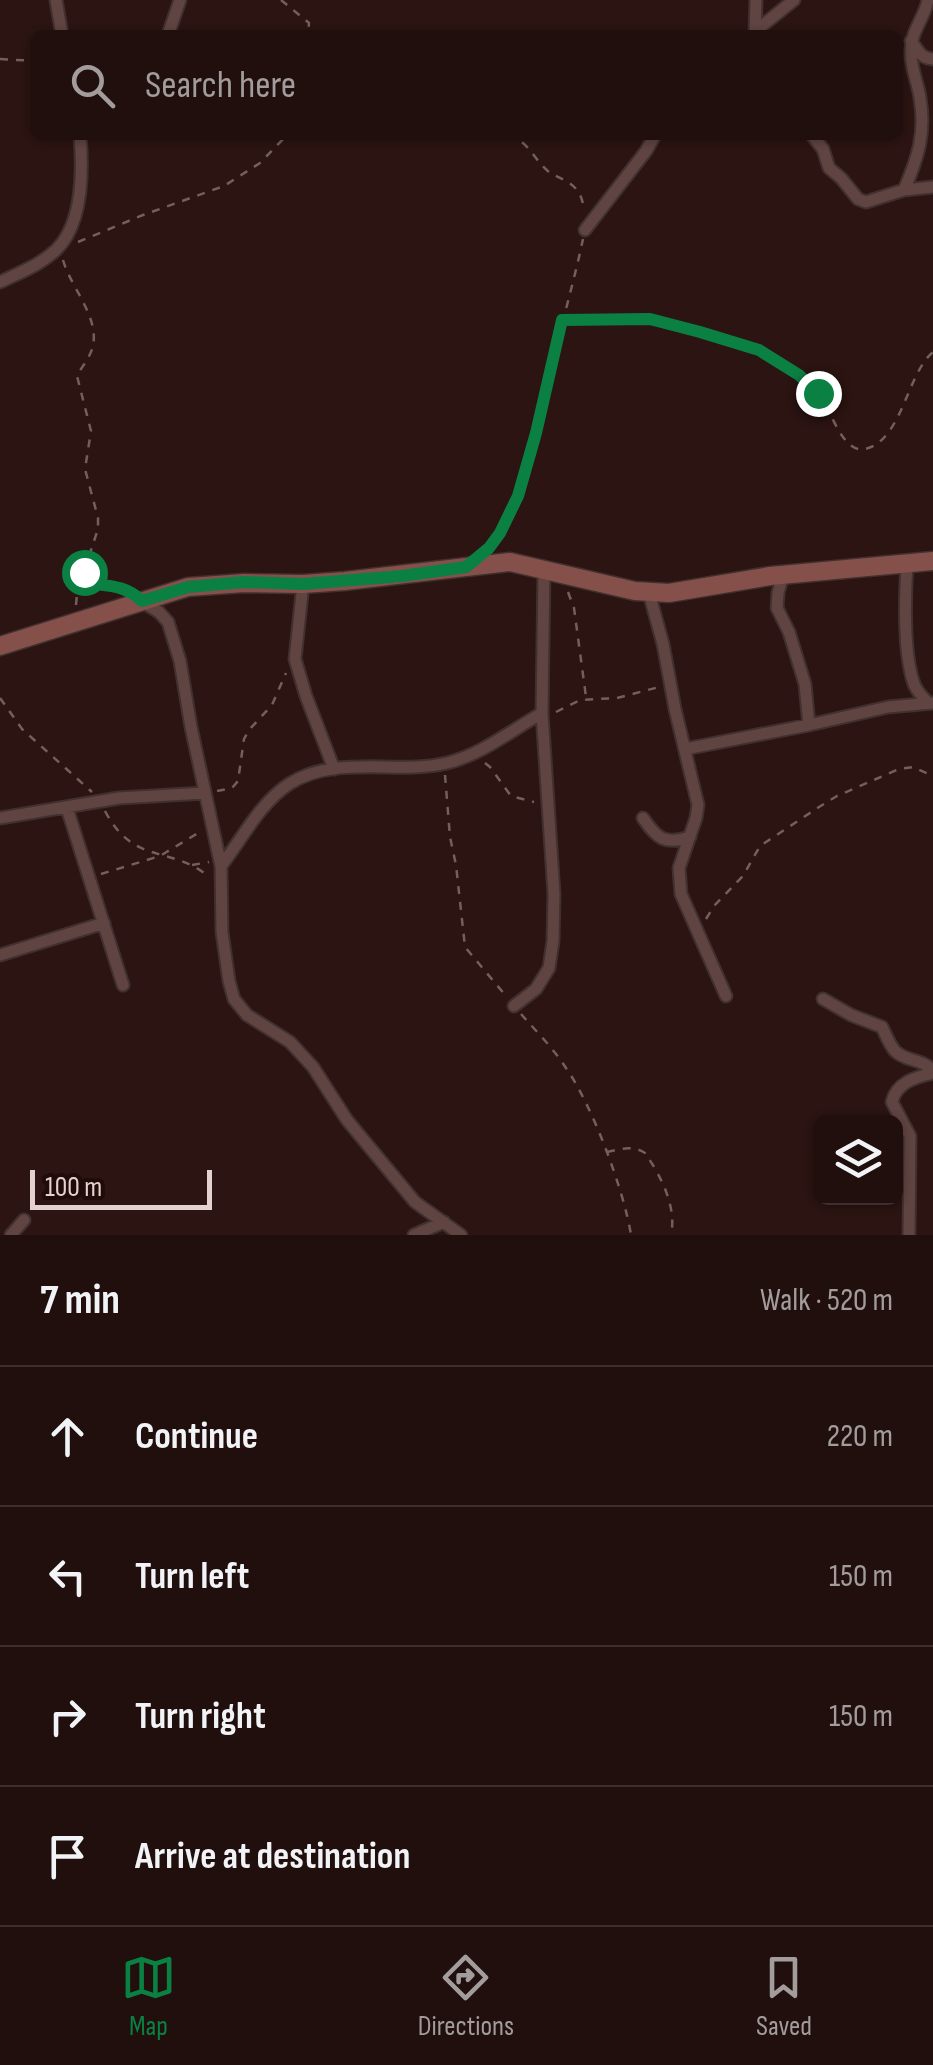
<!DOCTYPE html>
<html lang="en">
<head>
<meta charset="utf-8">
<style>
  body { margin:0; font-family:"Sofia Sans Condensed",sans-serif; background:#2d1d1b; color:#f1f3f6 }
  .controls { position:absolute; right:30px; bottom:30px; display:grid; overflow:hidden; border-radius:15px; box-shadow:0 2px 8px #0004 }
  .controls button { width:90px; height:90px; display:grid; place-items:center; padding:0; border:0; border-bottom:2px solid #3d2f2e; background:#200f0d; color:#f1f3f6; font:50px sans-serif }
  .scale { position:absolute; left:30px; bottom:25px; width:182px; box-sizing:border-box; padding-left:10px; border:5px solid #e3d2d0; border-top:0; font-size:28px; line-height:35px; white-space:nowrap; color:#e3d2d0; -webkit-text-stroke:8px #200b09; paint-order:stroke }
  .stop { position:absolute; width:30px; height:30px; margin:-22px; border:8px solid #0b8043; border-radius:50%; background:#fff }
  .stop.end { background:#0b8043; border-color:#fff; box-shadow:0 2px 10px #0008 }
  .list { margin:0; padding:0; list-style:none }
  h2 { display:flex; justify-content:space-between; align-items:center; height:130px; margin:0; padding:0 40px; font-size:42px }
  h2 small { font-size:32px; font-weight:400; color:#a29c9d }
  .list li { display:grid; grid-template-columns:65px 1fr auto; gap:30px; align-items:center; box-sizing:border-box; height:140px; padding:0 40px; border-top:2px solid #3d2f2e }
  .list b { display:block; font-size:38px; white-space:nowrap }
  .list em { font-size:32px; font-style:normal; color:#a29c9d }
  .icon { flex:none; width:55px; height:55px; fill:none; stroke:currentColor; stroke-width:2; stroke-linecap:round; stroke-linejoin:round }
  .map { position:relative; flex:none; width:933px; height:1235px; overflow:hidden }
  .search { position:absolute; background:#200f0d; box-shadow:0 2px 8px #0004; left:30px; right:30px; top:30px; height:110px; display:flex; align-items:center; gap:25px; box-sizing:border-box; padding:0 35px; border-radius:15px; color:#a29c9d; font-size:38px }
  .sheet { height:690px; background:#200f0d }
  nav { display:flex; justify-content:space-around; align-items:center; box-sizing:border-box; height:140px; border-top:2px solid #3d2f2e; background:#200f0d; font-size:28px; color:#a29c9d }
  nav a { display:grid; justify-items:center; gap:5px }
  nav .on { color:#0b8043 }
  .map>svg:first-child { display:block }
</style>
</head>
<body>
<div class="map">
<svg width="933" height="1235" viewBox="0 0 933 1235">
  <rect width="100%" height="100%" fill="#2b1411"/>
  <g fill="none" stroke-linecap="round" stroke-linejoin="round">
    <defs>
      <path id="street" d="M56 0 62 35
        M168 35 180 0
        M755 35 763 25 794 0
        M755 35 756 0
        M911 41C918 50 921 59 933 59
        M812 135 823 149 829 168 841 178 858 199 866 202 904 190 933 187
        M904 190C918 158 926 133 920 98 918 82 910 67 911 51 911 31 924 19 928 0
        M585 230 646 151 655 135
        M0 282C19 273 40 265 56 250 83 224 83 170 80 135
        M907 564C905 597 903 653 914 684 917 692 923 697 928 703
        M783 575 778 593 777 608 789 632 805 684 809 725
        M303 584 295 659 306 696 334 769
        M649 593 663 644 675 709 698 805 696 818 679 868 681 894 726 996
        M141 601 159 612 168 622 180 661 191 727 221 866 222 932 229 981 234 999 247 1015 290 1042 313 1067 347 1120 415 1202 461 1235
        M685 749 809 725 888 707 933 703
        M67 808 123 985
        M0 818 119 798 205 793
        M643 818C657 839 665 845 690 837
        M221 866C242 839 260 803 289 784 336 754 396 775 447 763 481 755 512 730 542 713
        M0 955 104 923
        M823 999 851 1015 882 1027C886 1035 889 1044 895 1051 906 1062 922 1058 933 1071
        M514 1006 536 989 549 968 553 941 554 894 542 713 544 569
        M11 1235 24 1220
        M414 1235 444 1222
        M909 1235 910 1136 892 1102C896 1083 915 1077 933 1073"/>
      <path id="secondary" d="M0 646 188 587 244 583 303 584 345 581 510 562 635 591 669 593 770 576 933 561"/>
    </defs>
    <use href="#street" stroke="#40302f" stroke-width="15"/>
    <use href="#secondary" stroke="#40302f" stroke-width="21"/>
    <path stroke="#735f5c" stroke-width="2.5" stroke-dasharray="8 8" stroke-linecap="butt" d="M281 0 309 23 308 35
      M0 59 35 61
      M508 135C528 140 534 160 549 172 558 178 570 181 576 189 582 196 583 203 584 211
      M447 136 501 135
      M78 242 143 215 224 186 260 163 287 135
      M63 260C71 288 99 316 93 346 90 358 82 366 77 376L91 431 85 469 98 518V529L82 577 87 583 129 590
      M563 320C591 319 620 317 647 319 660 320 673 325 685 328 722 338 758 348 791 369 801 376 812 384 819 394 831 409 842 454 865 449 902 441 907 373 933 352
      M487 549C532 497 539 417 555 353 564 315 575 277 583 239
      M568 592 574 608 586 697
      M76 605 77 594 84 581
      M0 698 22 729 92 792
      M556 712 580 700 617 698 659 687
      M485 763 490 767 511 796 534 802
      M445 775 450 837 456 865 465 947 506 996
      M217 791 232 788 238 781 244 739 249 730 272 705 286 673
      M105 811C134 866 170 845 208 876
      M192 865 209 862
      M101 874 160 856 203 830
      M706 919 714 906 743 876 760 846 819 807 837 796 899 769 913 767 933 776
      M521 1014C536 1031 553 1048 566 1068 592 1105 624 1190 631 1235
      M607 1152C620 1149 633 1145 645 1153 661 1176 677 1207 671 1235"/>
    <use href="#street" stroke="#5f4441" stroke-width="11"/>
    <use href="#secondary" stroke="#85504a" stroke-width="18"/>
  </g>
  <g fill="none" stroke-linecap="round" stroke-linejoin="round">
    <path stroke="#0b8043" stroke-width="12" d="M84 572V581L88 583C108 586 126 585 142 601L188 587 244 582 303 584 402 576 466 567 489 548 500 533 518 496 536 433 562 320 650 319 700 332 759 350 799 375 818 393"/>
  </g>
</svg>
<div class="controls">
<button><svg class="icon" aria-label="layers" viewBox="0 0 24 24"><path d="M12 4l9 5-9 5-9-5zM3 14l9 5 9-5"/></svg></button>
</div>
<div class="scale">100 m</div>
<div class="stop" style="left:84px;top:572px"></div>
<div class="stop end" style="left:818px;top:393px"></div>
<div class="search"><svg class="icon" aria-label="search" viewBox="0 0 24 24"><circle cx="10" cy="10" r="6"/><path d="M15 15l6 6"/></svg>Search here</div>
</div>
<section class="sheet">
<h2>7 min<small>Walk · 520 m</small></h2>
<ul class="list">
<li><svg class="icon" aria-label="ahead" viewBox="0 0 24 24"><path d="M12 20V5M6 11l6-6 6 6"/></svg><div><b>Continue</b></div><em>220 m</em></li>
<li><svg class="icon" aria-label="left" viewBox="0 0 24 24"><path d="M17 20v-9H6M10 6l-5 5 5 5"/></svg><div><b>Turn left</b></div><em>150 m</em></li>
<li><svg class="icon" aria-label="right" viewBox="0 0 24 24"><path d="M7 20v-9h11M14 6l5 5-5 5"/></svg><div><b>Turn right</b></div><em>150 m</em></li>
<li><svg class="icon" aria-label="arrive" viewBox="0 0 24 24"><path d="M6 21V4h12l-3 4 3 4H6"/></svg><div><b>Arrive at destination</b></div></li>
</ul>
</section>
<nav>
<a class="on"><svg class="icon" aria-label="map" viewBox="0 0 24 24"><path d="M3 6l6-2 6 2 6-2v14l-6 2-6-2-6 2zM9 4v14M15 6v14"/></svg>Map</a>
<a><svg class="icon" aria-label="directions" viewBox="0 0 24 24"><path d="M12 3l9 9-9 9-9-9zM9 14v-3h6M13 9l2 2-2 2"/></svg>Directions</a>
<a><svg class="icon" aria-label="saved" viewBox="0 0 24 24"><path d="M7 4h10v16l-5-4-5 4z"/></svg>Saved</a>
</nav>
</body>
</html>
